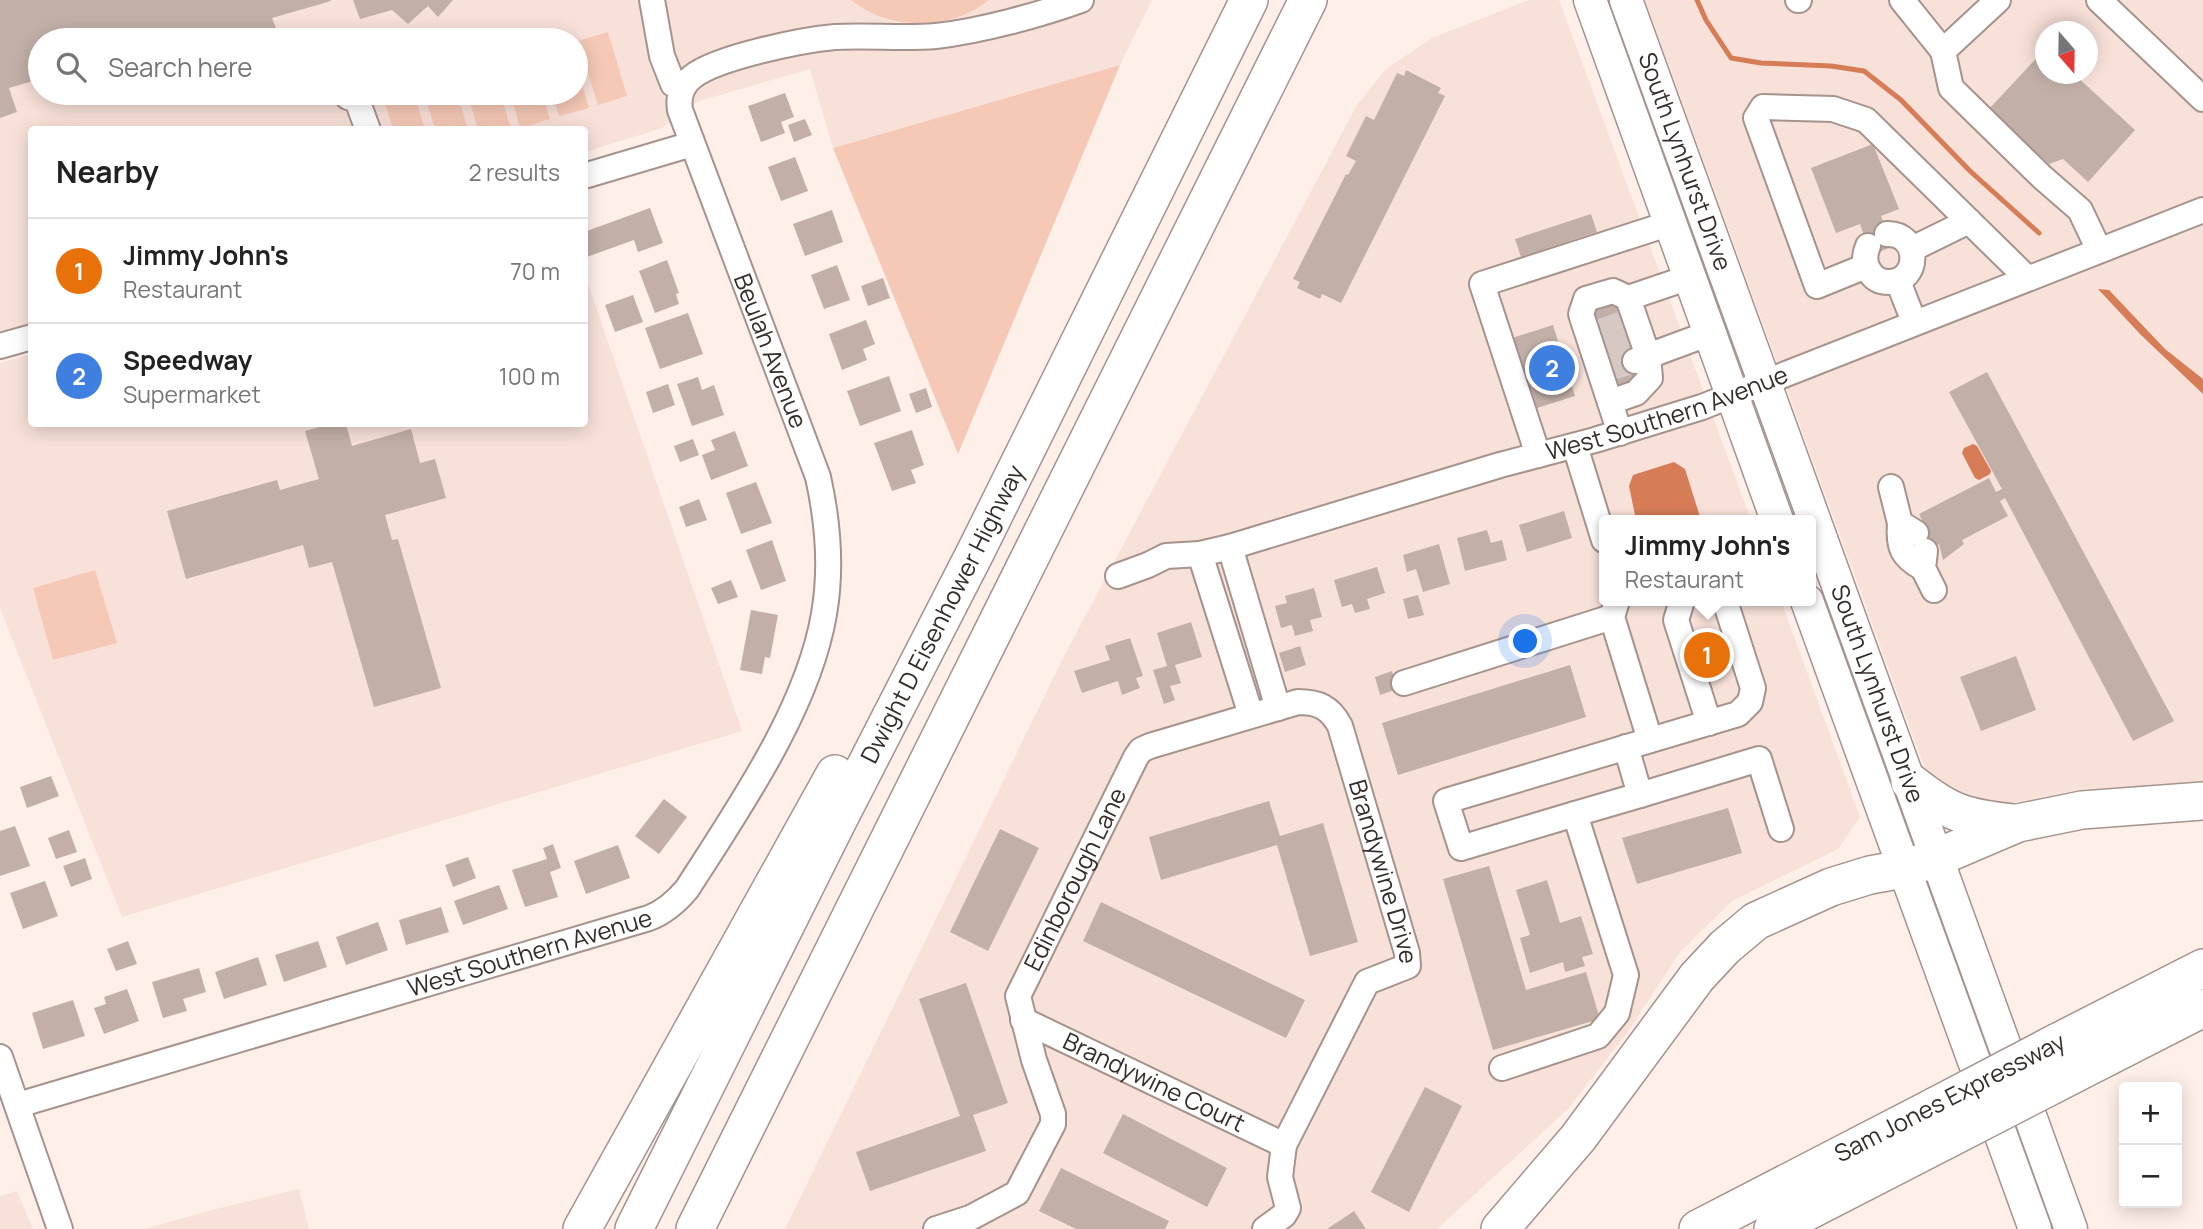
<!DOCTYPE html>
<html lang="en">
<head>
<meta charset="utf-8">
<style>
  body { margin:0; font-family:Manrope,sans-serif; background:#f2f2f2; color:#222 }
  .controls { position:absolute; right:21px; bottom:21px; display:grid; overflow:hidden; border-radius:7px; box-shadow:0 4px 18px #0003 }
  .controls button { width:63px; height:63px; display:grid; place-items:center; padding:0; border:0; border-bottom:2px solid #e0e0e0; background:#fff; color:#222; font:35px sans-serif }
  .compass { position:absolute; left:2035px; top:21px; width:63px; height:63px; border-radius:50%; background:#fff; box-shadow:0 4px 18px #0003; rotate:160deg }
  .you { position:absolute; left:1526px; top:642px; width:24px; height:24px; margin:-18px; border:5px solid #fff; border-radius:50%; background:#1a73e8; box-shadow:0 0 0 10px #1a73e833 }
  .badge { display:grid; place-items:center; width:46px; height:46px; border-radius:50%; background:#0f766e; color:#fff; font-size:23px; font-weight:700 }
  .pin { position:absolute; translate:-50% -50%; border:4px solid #fff; box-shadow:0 2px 7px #0006 }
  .popup { position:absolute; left:1599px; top:515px; width:217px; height:91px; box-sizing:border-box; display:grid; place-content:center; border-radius:7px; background:#fff; filter:drop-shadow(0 2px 5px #0005); font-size:23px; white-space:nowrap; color:#767676 }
  .popup b { font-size:26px; color:#222 }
  .popup::after { content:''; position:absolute; left:50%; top:100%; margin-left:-14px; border:14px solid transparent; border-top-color:#fff }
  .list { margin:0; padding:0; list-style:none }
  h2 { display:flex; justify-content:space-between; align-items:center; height:91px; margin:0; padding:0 28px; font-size:30px }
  h2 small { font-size:23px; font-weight:400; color:#767676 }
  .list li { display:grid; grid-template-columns:46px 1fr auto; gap:21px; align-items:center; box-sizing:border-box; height:105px; padding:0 28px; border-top:2px solid #e0e0e0 }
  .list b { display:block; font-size:26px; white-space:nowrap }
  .list p { margin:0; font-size:23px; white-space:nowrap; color:#767676 }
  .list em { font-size:23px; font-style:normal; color:#767676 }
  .icon { flex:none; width:38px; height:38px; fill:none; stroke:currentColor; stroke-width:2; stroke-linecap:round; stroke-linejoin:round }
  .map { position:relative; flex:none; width:2203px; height:1229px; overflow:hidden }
  .search { position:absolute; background:#fff; box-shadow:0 4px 18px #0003; left:28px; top:28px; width:560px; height:77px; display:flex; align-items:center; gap:18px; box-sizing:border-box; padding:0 24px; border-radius:38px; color:#767676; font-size:26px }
  .panel { position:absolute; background:#fff; box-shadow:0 4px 18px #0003; left:28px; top:126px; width:560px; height:301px; border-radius:7px }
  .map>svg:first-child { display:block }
</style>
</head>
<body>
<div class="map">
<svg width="2203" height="1229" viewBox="0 0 2203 1229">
  <rect width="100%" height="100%" fill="#ffefe9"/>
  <path fill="#f8e1d9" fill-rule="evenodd" d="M0 0H1152L1120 65 833 148 810 69 699 101 662 128 585 152 584 130H32L31 325 0 335ZM40 40H576V93H40Z
    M1529 0H1559L1751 520H1604V601H1781L1860 817 1838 849 1732 901 1680 952 1630 1029 1569 1108 1437 1229H785L1062 660 1357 105 1386 69 1432 38Z
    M1645 0H2203V785L2082 789 1990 807 1958 801 1928 777ZM2046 32H2088V74H2046Z
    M585 275 742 731 122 917 0 608V363L31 354 32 424H584Z
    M299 1189 309 1229H144L212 1210Z
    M17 1191 33 1229H0V1196Z"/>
  <path fill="#f6c9b6" d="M851 0H989C951 31 889 31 851 0Z
    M608 32 627 96 598 105 578 41Z
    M576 65 589 108 559 116 552 93H576Z
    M1120 65 958 454 833 148Z
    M407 93H414L425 129H393L384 100Z
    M424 93H457L468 129H435Z
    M467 93H500L511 129H478Z
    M510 93H542L550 119 520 128Z
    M95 570 117 643 53 660 33 588Z"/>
  <path fill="#d67c56" d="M2098 289 2109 290 2165 349 2203 379V394L2141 335Z
    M1973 444 1977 446 1991 471 1990 474 1979 480 1975 478 1962 453 1964 448Z
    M1674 462 1685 469 1701 520H1636L1629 486 1633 475Z"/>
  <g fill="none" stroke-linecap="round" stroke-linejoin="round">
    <path stroke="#d67c56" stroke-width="5" d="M1697 0 1706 20 1731 58 1761 63 1831 66 1864 71 1901 100 1970 171 2039 233"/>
  </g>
  <path fill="#c2b0a8" d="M0 0H331V1L272 18 279 36 262 40H40V79L9 88 17 112 0 118Z
    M353 0H453L438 17 428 6 408 24 392 10 360 19Z
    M2046 48V74H2074L2135 130 2088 182 2063 159 2049 164 1989 109Z
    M1406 70 1441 88 1438 93 1445 96 1341 303 1322 294 1320 299 1297 288 1300 282 1293 279 1346 174 1348 175 1356 161 1346 156 1366 116 1374 120 1397 73 1404 76Z
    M140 93H181L144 105Z
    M785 93 794 117 781 122 785 133 761 142 748 106Z
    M805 119 812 135 794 142 788 125Z
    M1873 144 1899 209 1881 216 1892 247 1871 255 1860 224 1836 233 1811 168Z
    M795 157 808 191 781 201 768 167Z
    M650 208 663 243 638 252 634 240 584 258V232Z
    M832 210 843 242 805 256 793 224Z
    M1591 214 1597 232 1521 257 1515 239Z
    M667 260 679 293 676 294 679 304 655 313 639 271Z
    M837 265 850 300 824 309 811 275Z
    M883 278 890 298 868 306 861 286Z
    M633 295 643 322 615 332 605 305Z
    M1615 301 1641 379 1618 386 1593 308Z
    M688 313 703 354 660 369 645 328Z
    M866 320 875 344 863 349 867 360 842 370 829 334Z
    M1553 325 1575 396 1534 409 1512 338Z
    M1987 372 2174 721 2133 741 2005 498 2000 501 2008 516 1962 540 1964 544 1943 560 1939 544 1915 556 1906 539 1926 528 1919 514 1989 478 1996 492 2002 489 1949 392Z
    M889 376 901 411 860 426 847 391Z
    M698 377 702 390 714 385 724 415 692 426 677 384Z
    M668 384 675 405 653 413 646 392Z
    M926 388 932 407 916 413 909 394Z
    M330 424H346L352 446 411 429 420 463 435 459 446 498 385 515 392 540 398 539 441 688 374 707 332 562 309 568 303 545 186 579 167 511 277 480 280 490 319 479 305 431Z
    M912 430 924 465 911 470 916 483 892 491 874 443Z
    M735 431 748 466 711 480 702 455 715 450 711 440Z
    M693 439 699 455 680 462 674 446Z
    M756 482 772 523 741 534 726 493Z
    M699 499 707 520 686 527 679 507Z
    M1564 511 1572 538 1527 552 1519 525Z
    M1487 530 1491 543 1502 540 1507 560 1465 571 1457 538Z
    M772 540 786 581 761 590 746 550Z
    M1439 544 1450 584 1423 592 1416 569 1407 572 1403 555Z
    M1377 567 1385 593 1367 599 1370 609 1355 613 1352 604 1342 607 1334 580Z
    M731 580 738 597 718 604 711 588Z
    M1314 588 1322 617 1310 620 1313 631 1295 636 1292 625 1281 628 1275 606 1287 603 1285 596Z
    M1418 595 1424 615 1408 619 1403 599Z
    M751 610 778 615 770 658 765 657 762 674 740 670Z
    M1191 622 1202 657 1175 665 1181 683 1170 686 1175 700 1164 704 1153 670 1167 666 1157 633Z
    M1130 638 1143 676 1136 678 1140 688 1122 695 1118 681 1082 693 1074 671 1110 660 1105 646Z
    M1300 646 1306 665 1285 672 1279 653Z
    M2016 656 2036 710 1981 731 1960 677Z
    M1570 665 1586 717 1398 775 1382 723Z
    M1392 671 1397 689 1380 695 1375 677Z
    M51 776 59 796 27 808 20 787Z
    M664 799 687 817 659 854 635 836Z
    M1269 801 1280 836 1323 823 1358 942 1310 956 1277 845 1161 880 1149 837Z
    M1728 808 1742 853 1637 884 1622 838Z
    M15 826 30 866 0 876V831Z
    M1000 829 1039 848 988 951 950 932Z
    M69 830 77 852 56 859 48 838Z
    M553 844 561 868 550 872 558 897 525 907 512 870 547 859 543 848Z
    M618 845 630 878 586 894 574 861Z
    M468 857 476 878 453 887 445 865Z
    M85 858 92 879 71 887 63 866Z
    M1489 866 1526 990 1586 972 1600 1019 1493 1050 1443 879Z
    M1547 880 1560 923 1581 916 1593 954 1582 957 1585 966 1565 972 1563 962 1530 973 1520 938 1530 935 1516 890Z
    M45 881 58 916 23 929 10 893Z
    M499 885 508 909 463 925 454 901Z
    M1101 902 1305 1000 1286 1038 1083 941Z
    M441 907 449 932 406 945 399 920Z
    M378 922 388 950 346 965 336 937Z
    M128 941 137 964 116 971 107 949Z
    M318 941 327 967 284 982 275 955Z
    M258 957 267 985 224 999 215 972Z
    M199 968 206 992 183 999 187 1011 163 1018 152 982Z
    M966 983 1008 1103 973 1115 986 1151 870 1191 856 1152 960 1116 919 999Z
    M127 989 139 1021 104 1034 94 1008 106 1004 104 997Z
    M73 1000 85 1036 43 1049 32 1013Z
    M1425 1087 1462 1106 1409 1212 1371 1192Z
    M1123 1114 1227 1168 1207 1207 1103 1153Z
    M1061 1168 1169 1221 1165 1229H1076L1039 1211Z
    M1354 1211 1366 1229H1327Z"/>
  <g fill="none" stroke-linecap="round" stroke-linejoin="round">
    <path stroke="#d6c8c3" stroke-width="24" stroke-dasharray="24 12" stroke-linecap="butt" d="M1600 331 1623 323
      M1606 348 1628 341
      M1612 368 1635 361"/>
    <defs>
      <g id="minor">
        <path d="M652 0 662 56 673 84 682 88"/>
        <path d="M1798 0H1799"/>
        <path d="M1902 0 1943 51"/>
        <path d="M1998 0 1943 51 1951 88 2042 177 2080 210 2099 250"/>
        <path d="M2099 0 2203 99"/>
        <path d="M348 97 357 100 368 130"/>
        <path d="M584 176 692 144"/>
        <path d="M1868 246C1864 255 1864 264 1870 272 1874 279 1881 282 1889 282 1921 281 1920 233 1887 234"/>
        <path d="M1912 249 1969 221"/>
        <path d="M1866 266 1817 286 1756 118 1763 107 1833 109 1866 120 2027 278"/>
        <path d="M1690 277 1628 298 1648 356 1710 333"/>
        <path d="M1898 281 1914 322"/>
        <path d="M0 346 32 337"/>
        <path d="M1610 402 1636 393 1650 378 1648 356 1635 361"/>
        <path d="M1620 433 1581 314 1586 299 1613 291 1628 298"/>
        <path d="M1575 446 1604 540"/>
        <path d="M1538 455 1482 284 1671 223"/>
        <path d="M1891 487 1900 523 1916 533"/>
        <path d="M1900 523C1898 547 1902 557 1923 568"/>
        <path d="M1230 547 1278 708"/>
        <path d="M1925 551 1923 568 1934 590"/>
        <path d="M1200 554 1251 715"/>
        <path id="s1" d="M1118 576 1148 565 1166 556 1200 554 1230 547 1500 465 1595 440 1702 407 2203 210"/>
        <path d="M1617 601 1612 617 1650 740"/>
        <path d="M1682 601 1676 620 1709 723"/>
        <path d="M1404 683 1612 617"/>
        <path d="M1640 795 1759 759 1781 829"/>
        <path d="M1575 814 1461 848 1446 801 1738 714 1750 702 1753 688 1725 601"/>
        <path id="s2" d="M1023 1020 1284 1145"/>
        <path d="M0 1057 60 1229"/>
        <path d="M1502 1068 1598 1036 1617 1013 1626 975 1575 814 1640 795 1626 747"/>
        <path id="s3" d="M18 1105 649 918C665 912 676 902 687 889 738 809 808 709 824 614 832 568 828 522 818 477L680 110C678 97 681 86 692 77 717 57 802 40 835 37 869 35 903 39 936 36 981 31 1039 15 1081 0"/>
        <path id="s4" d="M936 1229 970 1218 1017 1193 1053 1124V1114L1034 1060 1018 996 1136 757 1141 750 1150 746 1298 702C1318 702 1330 707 1340 726L1407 953 1408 966 1367 982 1284 1145 1280 1177 1288 1208 1284 1215 1265 1229"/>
      </g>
      <g id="major">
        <path d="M1590 0 1777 520"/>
        <path id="s5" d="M1626 0 2071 1229"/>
        <path d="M1807 601 2035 1229"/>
      </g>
      <g id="highway">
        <path d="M1910 782C1949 813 1964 818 2013 823"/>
        <path d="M2058 1042 2203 968"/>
        <path d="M2070 1076 2203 1008"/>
        <path d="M582 1229 835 774"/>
        <path id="s6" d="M634 1229 837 822 975 553 1249 0"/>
        <path d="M695 1229 1308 0"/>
        <path d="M1500 1229 1578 1138 1697 977 1725 947 1756 921 1831 887 1870 875 1903 869 1936 858 2018 823 2082 810 2203 801"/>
        <path d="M1698 1229 1934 1107"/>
        <path d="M1773 1229 1946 1140"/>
      </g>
    </defs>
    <use href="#minor" stroke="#a5938c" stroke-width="28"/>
    <use href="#major" stroke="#a5938c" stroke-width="35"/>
    <use href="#highway" stroke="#a5938c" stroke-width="40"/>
    <use href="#minor" stroke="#fff" stroke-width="24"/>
    <use href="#major" stroke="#fff" stroke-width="32"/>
    <use href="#highway" stroke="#fff" stroke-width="37"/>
    <defs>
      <path id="highway-bridge" d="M1934 1107 2058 1042
        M1946 1140 2070 1076"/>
    </defs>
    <use href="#highway-bridge" stroke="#a5938c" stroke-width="40" stroke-linecap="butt"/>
    <use href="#highway-bridge" stroke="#fff" stroke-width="37"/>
  </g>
  <g text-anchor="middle" stroke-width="5" stroke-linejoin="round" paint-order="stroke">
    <g font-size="24" fill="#342d2a" stroke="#fff">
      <text dy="8" stroke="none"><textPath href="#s5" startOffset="172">South Lynhurst Drive</textPath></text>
      <text transform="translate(770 351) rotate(69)" y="8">Beulah Avenue</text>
      <text dy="8" stroke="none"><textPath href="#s1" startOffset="574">West Southern Avenue</textPath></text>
      <text dy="8" stroke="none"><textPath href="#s6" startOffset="688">Dwight D Eisenhower Highway</textPath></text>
      <text dy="8" stroke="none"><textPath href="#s5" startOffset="738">South Lynhurst Drive</textPath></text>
      <text dy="8" stroke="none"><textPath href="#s4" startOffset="943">Brandywine Drive</textPath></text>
      <text dy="8" stroke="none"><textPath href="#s4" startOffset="430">Edinborough Lane</textPath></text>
      <text dy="8" stroke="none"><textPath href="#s3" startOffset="534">West Southern Avenue</textPath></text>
      <text dy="8" stroke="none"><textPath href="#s2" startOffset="145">Brandywine Court</textPath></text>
      <text transform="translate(1950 1098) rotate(-27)" y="8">Sam Jones Expressway</text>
    </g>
  </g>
</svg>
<div class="controls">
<button>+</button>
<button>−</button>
</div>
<svg class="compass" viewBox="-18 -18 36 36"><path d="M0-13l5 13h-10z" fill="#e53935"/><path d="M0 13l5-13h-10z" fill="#767676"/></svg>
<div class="you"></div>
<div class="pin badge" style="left:1707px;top:655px;background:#e8710a">1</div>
<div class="popup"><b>Jimmy John's</b>Restaurant</div>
<div class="pin badge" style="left:1552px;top:368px;background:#3f7fe0">2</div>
<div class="search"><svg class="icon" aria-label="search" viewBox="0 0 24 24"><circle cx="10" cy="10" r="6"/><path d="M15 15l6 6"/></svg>Search here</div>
<section class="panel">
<h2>Nearby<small>2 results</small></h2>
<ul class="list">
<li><span class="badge" style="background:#e8710a">1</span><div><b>Jimmy John's</b><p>Restaurant</p></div><em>70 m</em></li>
<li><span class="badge" style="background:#3f7fe0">2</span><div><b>Speedway</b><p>Supermarket</p></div><em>100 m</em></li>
</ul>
</section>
</div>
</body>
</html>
